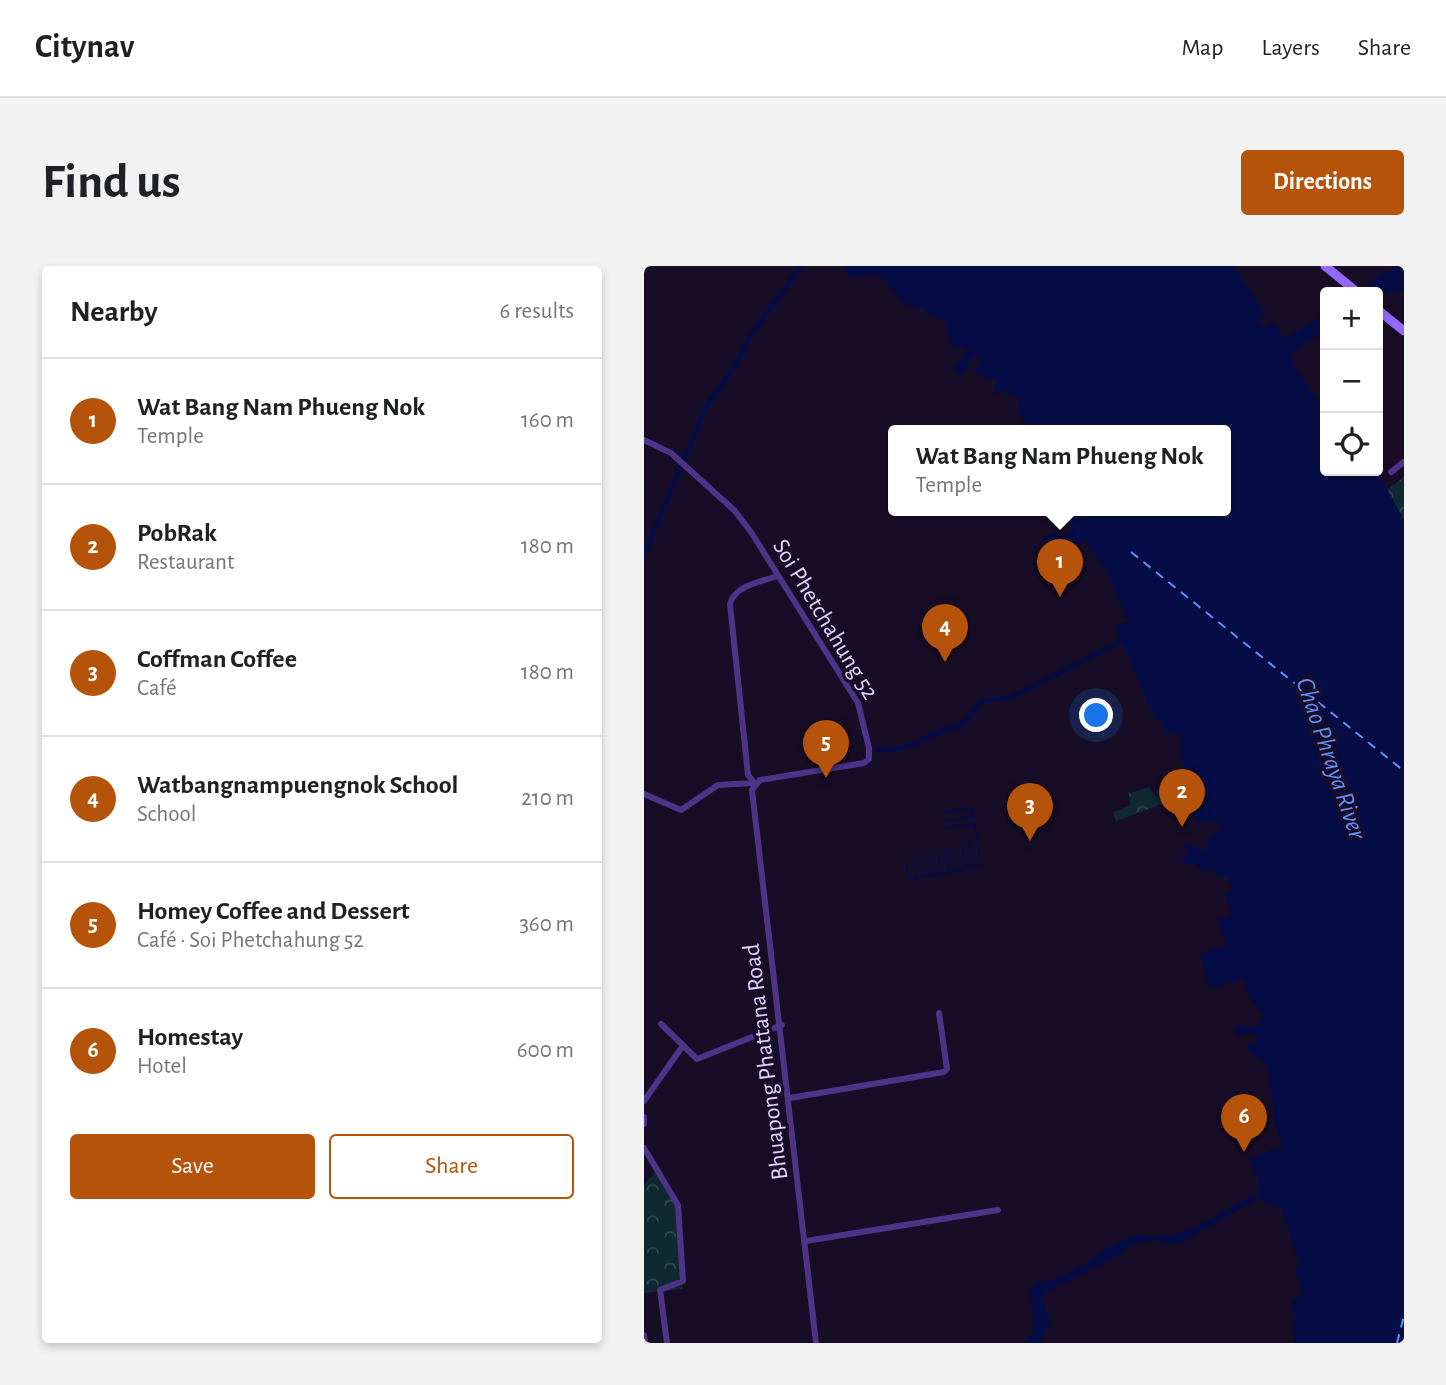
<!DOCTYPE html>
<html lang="en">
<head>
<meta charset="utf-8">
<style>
  body { margin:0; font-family:"Alegreya Sans",sans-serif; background:#f2f2f2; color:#202124 }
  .controls { position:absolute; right:21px; top:21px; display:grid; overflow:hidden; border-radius:7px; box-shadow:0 4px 10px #0003 }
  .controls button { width:63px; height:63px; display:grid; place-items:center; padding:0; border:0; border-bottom:2px solid #e0e0e0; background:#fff; color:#202124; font:35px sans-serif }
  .you { position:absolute; left:453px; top:450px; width:24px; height:24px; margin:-18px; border:5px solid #fff; border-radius:50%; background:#1a73e8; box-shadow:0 0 0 10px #1a73e833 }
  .badge { display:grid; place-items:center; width:46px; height:46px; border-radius:50%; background:#b45309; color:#fff; font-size:23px; font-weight:700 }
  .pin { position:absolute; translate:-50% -58px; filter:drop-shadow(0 2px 4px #0008) }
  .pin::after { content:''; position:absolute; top:37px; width:24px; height:21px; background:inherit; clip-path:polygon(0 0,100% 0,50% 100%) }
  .popup { position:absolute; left:244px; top:159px; width:343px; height:91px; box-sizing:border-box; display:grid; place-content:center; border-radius:7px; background:#fff; filter:drop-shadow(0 2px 5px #0005); font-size:23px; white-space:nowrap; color:#757577 }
  .popup b { font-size:26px; color:#202124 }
  .popup::after { content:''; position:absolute; left:50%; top:100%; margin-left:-14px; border:14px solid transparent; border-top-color:#fff }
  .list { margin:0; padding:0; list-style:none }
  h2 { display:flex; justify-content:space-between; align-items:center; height:91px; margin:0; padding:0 28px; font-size:30px }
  h2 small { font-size:23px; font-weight:400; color:#757577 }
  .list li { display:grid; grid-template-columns:46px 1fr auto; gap:21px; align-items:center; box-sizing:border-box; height:126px; padding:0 28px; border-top:2px solid #e0e0e0 }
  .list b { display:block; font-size:26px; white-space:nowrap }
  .list p { margin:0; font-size:23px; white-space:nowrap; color:#757577 }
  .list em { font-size:23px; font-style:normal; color:#757577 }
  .actions { display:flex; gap:14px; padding:21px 28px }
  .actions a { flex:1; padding:16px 0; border:2px solid #b45309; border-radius:7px; text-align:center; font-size:24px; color:#b45309 }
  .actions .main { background:#b45309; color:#fff }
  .icon { flex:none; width:38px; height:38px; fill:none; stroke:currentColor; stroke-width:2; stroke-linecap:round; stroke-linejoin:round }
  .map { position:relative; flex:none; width:760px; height:1077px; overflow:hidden; border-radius:7px }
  header { display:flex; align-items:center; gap:42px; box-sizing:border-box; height:98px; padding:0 35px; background:#fff; border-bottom:2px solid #e0e0e0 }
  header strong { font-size:33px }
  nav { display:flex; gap:38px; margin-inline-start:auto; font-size:24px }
  .intro { display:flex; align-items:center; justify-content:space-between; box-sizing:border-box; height:168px; padding:0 42px }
  h1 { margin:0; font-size:49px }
  .button { padding:18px 32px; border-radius:7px; background:#b45309; color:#fff; font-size:24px; font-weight:700 }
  main { display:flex; gap:42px; padding:0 42px }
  aside { flex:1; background:#fff; border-radius:7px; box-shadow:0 4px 10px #0003 }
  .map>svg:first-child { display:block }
</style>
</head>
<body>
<header>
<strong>Citynav</strong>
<nav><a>Map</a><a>Layers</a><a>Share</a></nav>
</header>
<div class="intro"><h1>Find us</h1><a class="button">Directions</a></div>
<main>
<aside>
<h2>Nearby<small>6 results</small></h2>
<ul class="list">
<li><span class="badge">1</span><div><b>Wat Bang Nam Phueng Nok</b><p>Temple</p></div><em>160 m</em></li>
<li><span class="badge">2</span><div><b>PobRak</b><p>Restaurant</p></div><em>180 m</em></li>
<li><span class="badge">3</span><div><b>Coffman Coffee</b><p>Café</p></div><em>180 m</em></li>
<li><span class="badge">4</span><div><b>Watbangnampuengnok School</b><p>School</p></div><em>210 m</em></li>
<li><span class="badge">5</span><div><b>Homey Coffee and Dessert</b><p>Café · Soi Phetchahung 52</p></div><em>360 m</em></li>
<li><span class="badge">6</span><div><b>Homestay</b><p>Hotel</p></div><em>600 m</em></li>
</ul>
<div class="actions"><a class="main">Save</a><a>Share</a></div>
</aside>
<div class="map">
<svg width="760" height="1077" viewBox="0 0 760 1077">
  <defs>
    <pattern id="forest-crowns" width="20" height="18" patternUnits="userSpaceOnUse" patternTransform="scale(1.75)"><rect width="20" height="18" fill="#0f2931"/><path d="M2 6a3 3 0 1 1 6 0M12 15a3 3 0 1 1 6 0" fill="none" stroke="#324750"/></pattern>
  </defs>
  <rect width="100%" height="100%" fill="#180d26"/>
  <path fill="url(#forest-crowns)" d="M760 211V254L743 224Z
    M506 521 511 531 535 523 537 531 472 555 469 546 487 539 484 528Z
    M11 906 31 938 39 1023 0 1027V919Z"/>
  <path fill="#060d46" d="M201 0H589L623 48 614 55 620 63 631 56 641 73 681 48V64L647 89 652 102 681 144V205H733L760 254V1077H651L648 1036 660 1029 650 1006 655 999 638 944 616 934V920L606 893 638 880 629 850 631 842C624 828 630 810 621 798 617 792 608 788 602 784L605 776 613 777V769L608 767 591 769 592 760 612 761 619 749 603 728 601 713 565 722 556 689 582 679 574 654 588 648 581 628 589 624 584 610 575 612 570 604 559 606 550 597 541 599 536 592 545 589 538 577 562 585 565 570 576 565 575 556 554 557 549 545 560 541 558 529 553 522 536 527 533 518 543 514 536 481 537 470 529 466 522 469 516 455 510 452 471 361 485 355 461 304 441 274 408 292 397 273 411 267 417 271 426 265V255L420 251 423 245H582V165H388L375 148V132L359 124 353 129 349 123 354 115 331 107 337 93 328 89 320 108H313L309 102 318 94 323 83 317 80 309 84 300 54 281 48 280 42 262 40 234 7 212 12 203 11Z
    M754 0H760V25L714 26 734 10Z
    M613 927V933L538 976 528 978 509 974 486 979 470 992 402 1026 398 1034 407 1055 397 1077H378L390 1066 386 1024 392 1016C430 1015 451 985 483 972 501 966 519 974 537 967 563 958 588 939 613 927Z"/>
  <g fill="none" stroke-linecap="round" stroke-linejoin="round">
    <path stroke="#060d46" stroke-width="2" d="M299 556 329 550
      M302 562 329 558
      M324 577 329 600
      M317 579 322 602
      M308 581 314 603
      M301 583 306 605
      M293 585 297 605
      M285 587 289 607
      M277 589 281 609
      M269 590 273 611
      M261 592 265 614 337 599 328 542 297 547"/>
    <path stroke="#060d46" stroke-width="5" d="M0 289 62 141 91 100 105 72 157 0
      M234 484C264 483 260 482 285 470 314 456 316 468 337 435L366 432 482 373"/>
    <path stroke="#608dff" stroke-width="2" stroke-dasharray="9 7" stroke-linecap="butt" d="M487 286 760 505
      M753 1077 760 1050"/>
    <path stroke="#4d3489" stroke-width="6" d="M0 174 27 187 91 245 107 266 214 437 225 482V493L220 497 116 514 108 524 172 1077
      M747 206 760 196
      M111 518 104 509 86 338C91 319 117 316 133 310
      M0 528 37 544 74 519 109 517
      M17 758 53 793 138 759
      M146 832 300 806 303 803 295 747
      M0 835 38 781
      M0 851V858
      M0 882 34 939 39 1015 16 1024 23 1077
      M162 975 354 944
      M0 1069 1 1077"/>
    <path stroke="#9369ff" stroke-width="9" d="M681 0 713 26
      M734 44 760 65"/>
  </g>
  <g text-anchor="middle" stroke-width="7" stroke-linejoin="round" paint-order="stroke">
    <g font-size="24" fill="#e3d2ff" stroke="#180d26">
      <text transform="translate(182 353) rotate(59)" y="8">Soi Phetchahung 52</text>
      <text transform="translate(121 796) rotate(-97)" y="8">Bhuapong Phattana Road</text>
    </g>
    <g font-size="26" font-style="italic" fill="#608dff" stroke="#180d26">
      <text transform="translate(688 492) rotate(71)" y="9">Chao Phraya River</text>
    </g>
  </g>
</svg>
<div class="controls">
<button>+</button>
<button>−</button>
<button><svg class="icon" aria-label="locate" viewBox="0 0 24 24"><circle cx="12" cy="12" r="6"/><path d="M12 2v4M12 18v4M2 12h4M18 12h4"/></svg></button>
</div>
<div class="you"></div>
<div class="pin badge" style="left:416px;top:331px">1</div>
<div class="popup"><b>Wat Bang Nam Phueng Nok</b>Temple</div>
<div class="pin badge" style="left:538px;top:561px">2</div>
<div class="pin badge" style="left:386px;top:575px">3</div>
<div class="pin badge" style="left:301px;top:396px">4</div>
<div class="pin badge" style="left:182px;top:512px">5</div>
<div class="pin badge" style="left:600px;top:886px">6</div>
</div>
</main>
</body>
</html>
